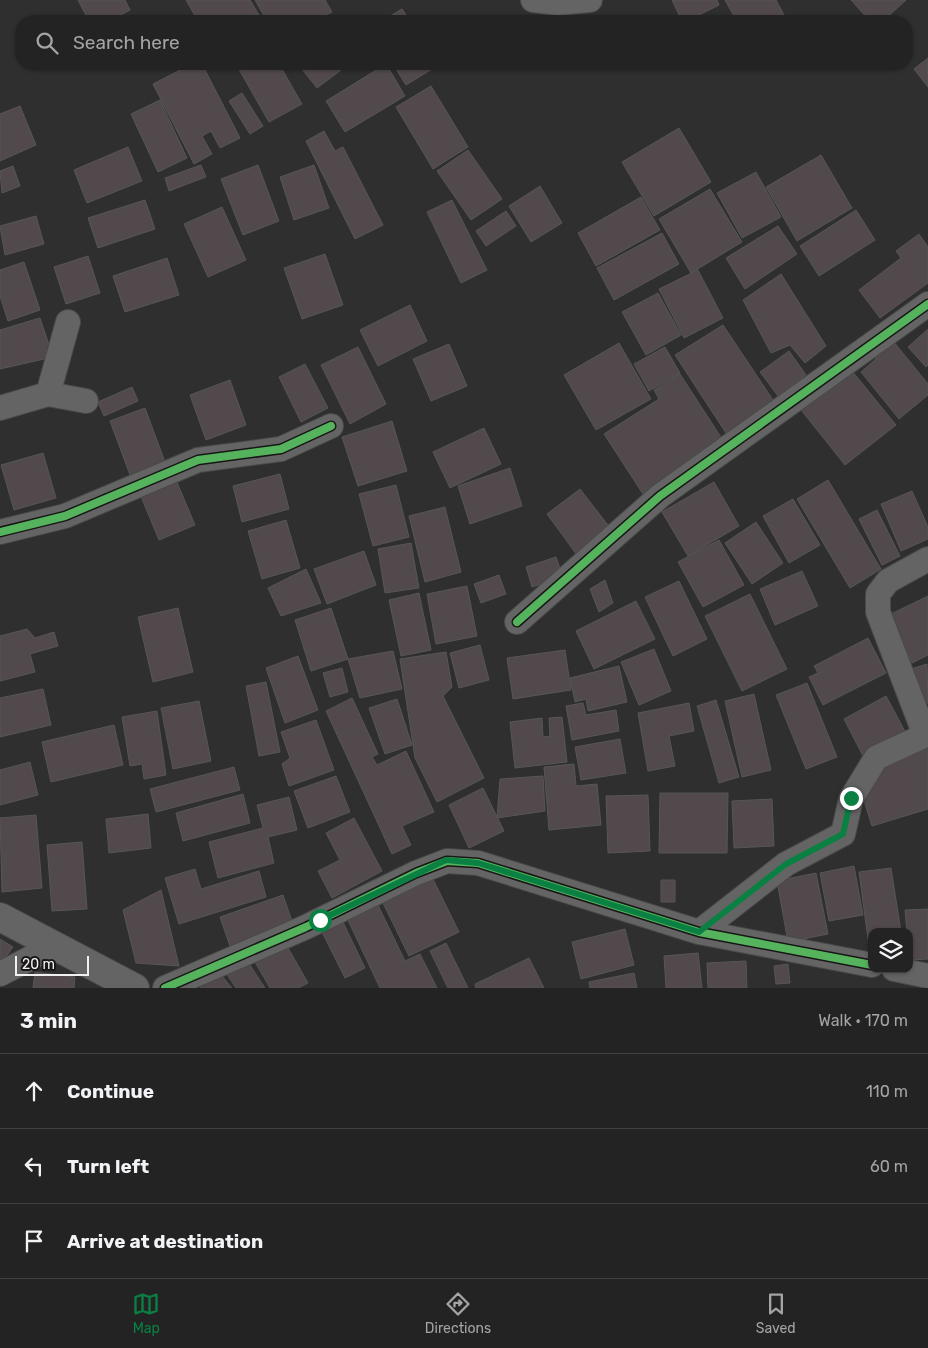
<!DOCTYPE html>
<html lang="en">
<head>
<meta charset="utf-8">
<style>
  body { margin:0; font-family:Rubik,sans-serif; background:#2b2b2b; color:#f1f3f6 }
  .controls { position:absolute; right:15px; bottom:15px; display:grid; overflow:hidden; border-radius:10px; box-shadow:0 1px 4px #0004 }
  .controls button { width:45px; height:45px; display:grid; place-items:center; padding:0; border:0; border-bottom:1px solid #404041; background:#232323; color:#f1f3f6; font:25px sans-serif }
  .scale { position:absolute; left:15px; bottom:12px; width:74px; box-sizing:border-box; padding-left:5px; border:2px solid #f1efef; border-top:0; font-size:14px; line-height:18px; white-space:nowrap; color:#f1efef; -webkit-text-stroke:4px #181616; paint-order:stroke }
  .stop { position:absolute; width:15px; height:15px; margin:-11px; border:4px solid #0b8043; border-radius:50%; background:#fff }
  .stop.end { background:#0b8043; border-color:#fff; box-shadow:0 1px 5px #0008 }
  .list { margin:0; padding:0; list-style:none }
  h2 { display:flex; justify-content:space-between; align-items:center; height:65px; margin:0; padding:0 20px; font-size:21px }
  h2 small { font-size:16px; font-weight:400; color:#a3a4a6 }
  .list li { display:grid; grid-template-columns:32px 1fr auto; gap:15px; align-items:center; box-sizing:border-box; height:75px; padding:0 20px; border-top:1px solid #404041 }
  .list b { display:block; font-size:19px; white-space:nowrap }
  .list em { font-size:16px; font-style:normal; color:#a3a4a6 }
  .icon { flex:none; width:28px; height:28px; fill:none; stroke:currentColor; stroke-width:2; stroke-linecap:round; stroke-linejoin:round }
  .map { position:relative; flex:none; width:928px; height:988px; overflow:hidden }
  .search { position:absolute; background:#232323; box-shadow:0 1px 4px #0004; left:15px; right:15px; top:15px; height:55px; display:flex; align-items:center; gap:12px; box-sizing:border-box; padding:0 18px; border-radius:20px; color:#a3a4a6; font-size:19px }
  .sheet { height:290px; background:#232323 }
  nav { display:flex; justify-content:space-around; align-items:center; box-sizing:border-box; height:70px; border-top:1px solid #404041; background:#232323; font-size:14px; color:#a3a4a6 }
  nav a { display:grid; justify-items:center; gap:2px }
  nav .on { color:#0b8043 }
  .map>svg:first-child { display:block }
</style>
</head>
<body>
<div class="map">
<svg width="928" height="988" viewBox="0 0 928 988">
  <rect width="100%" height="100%" fill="#2f2f2f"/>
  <path fill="#51494c" stroke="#575657" d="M78 0H125L130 10 109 21H89Z
    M186 0H250L262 20 198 21Z
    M255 0H325L332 12 316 21H267Z
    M672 0H717L719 5 687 21H682Z
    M725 0H776L785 17 777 21H737Z
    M851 0H906L883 21H870Z
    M402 9 410 21H382Z
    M928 58V87L914 69Z
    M192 64H202L240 138 220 148 211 131 202 136 212 154 194 164 153 84Z
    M236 64H279L302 104 269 122Z
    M298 64H349L317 88Z
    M386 64 405 96 345 132 326 101Z
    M393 64H436L437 66 406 85Z
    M431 86 468 147 433 169 396 107Z
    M242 93 263 126 250 134 229 101Z
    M160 100 187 158 158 172 131 114Z
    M20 106 36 145 0 161V114Z
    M679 128 711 182 654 216 622 162Z
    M324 131 335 151 343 147 383 225 355 239 306 141Z
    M128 147 142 181 87 203 74 170Z
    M468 150 502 199 471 220 437 171Z
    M821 155 852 208 797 241 766 187Z
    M201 165 206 177 169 191 165 178Z
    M258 165 279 221 243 235 221 179Z
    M314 165 329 208 294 220 280 177Z
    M13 166 20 186 2 193 0 171Z
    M756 172 781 217 742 238 717 193Z
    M540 186 562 223 531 242 509 206Z
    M710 189 742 242 691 273 659 219Z
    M641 197 660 230 596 266 578 233Z
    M145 200 155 229 98 248 88 218Z
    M452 200 487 270 461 283 427 212Z
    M222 207 246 260 208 277 184 224Z
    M856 210 875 240 819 276 800 246Z
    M506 211 516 226 486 246 476 231Z
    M36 216 44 244 5 255 0 226Z
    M778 226 797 254 745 289 726 258Z
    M662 233 679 264 614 300 597 268Z
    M919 234 928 247V283L880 318 859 290 901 258 896 251Z
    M325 254 343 305 302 319 284 268Z
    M88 256 100 293 66 304 54 267Z
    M167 258 179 295 125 312 113 276Z
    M24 262 40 310 8 321 0 296V270Z
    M698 270 723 318 684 338 659 289Z
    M781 274 826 346 805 363 790 345 771 353 743 300Z
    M658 293 681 335 646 355 622 312Z
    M410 305 427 341 378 366 360 330Z
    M40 318 53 357 0 369V330Z
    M723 325 775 403 728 436 675 355Z
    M928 329V365L926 367 908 347Z
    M889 336 928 384V395L899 419 861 372 876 359 870 352Z
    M619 343 651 399 596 430 564 375Z
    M449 344 467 386 431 401 413 359Z
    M358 347 386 404 350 424 321 365Z
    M665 347 680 373 649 391 634 364Z
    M789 351 806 375 778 396 760 372Z
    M305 364 328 408 301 422 279 377Z
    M848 366 896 425 845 465 798 406Z
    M680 374 726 445 645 497 604 434 659 399 654 390Z
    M230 380 246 425 206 440 190 395Z
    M132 387 138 401 104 416 98 402Z
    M145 408 165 462 130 475 110 421Z
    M392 421 407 471 358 486 342 437Z
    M484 428 501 464 450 488 433 452Z
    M43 453 56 498 14 510 1 465Z
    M510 468 522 506 470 524 458 486Z
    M280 474 289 509 242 522 233 486Z
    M176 480 195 525 159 540 140 494Z
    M828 480 881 569 850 588 797 499Z
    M714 482 739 526 688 556 662 512Z
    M396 485 409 537 373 546 359 494Z
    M580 489 611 529 577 555 547 514Z
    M912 491 928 527V539L901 551 881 504Z
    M793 499 820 545 789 563 763 516Z
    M445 507 461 572 425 582 409 516Z
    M877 510 900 556 882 565 859 519Z
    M286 520 300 568 262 579 248 531Z
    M756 522 783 563 752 584 725 543Z
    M719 540 744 585 703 607 678 562Z
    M411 543 419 588 385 593 378 549Z
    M364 551 376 585 327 604 314 569Z
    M556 557 563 577 532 587 526 567Z
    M306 569 321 603 281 616 268 588Z
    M802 571 818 606 775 625 760 589Z
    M499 575 506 594 481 603 474 584Z
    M605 580 613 603 599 612 590 589Z
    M679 581 707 639 673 656 645 597Z
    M467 586 477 636 436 644 427 594Z
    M419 593 431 650 401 656 389 600Z
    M750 594 787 669 742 691 705 616Z
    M928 596V655L912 663 889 615Z
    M636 601 655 639 594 669 576 631Z
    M178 608 193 672 153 682 138 617Z
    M331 608 348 659 311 671 295 620Z
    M27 629 35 638 54 632 58 646 30 654 35 672 0 681V636Z
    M868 638 886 673 823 705 809 677 818 673 814 666Z
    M480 645 489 680 459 688 450 653Z
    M654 649 671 691 639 705 621 662Z
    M565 650 571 690 513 699 507 658Z
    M393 651 402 689 360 698 348 659Z
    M446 652 452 687 443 696 484 778 437 802 415 758 400 659Z
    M298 656 318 710 285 723 266 668Z
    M927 664 928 703 919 705 908 670Z
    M619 666 627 702 588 711 586 699 575 702 570 678Z
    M342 668 348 692 330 697 323 673Z
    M266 682 280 752 259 756 246 686Z
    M807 683 837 757 806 769 776 695Z
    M43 689 51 725 0 737V698Z
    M754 694 771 770 742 777 725 701Z
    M886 696 907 735 864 758 844 719Z
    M352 698 378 754 372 757 377 765 406 751 434 812 402 826 411 845 392 854 326 711Z
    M397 699 412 745 385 754 369 708Z
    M716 700 739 777 719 783 697 706Z
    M199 701 211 761 173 769 161 708Z
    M583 703 586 715 616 710 619 731 572 740 566 706Z
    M689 703 694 731 669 736 675 766 648 771 638 713Z
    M157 711 166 775 144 779 142 764 130 766 122 717Z
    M562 717 567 762 515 768 510 722 542 718 543 737 550 736 549 718Z
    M316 720 334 770 289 786 282 764 290 758 281 732Z
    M114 725 123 765 51 782 42 742Z
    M620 739 626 773 581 780 575 747Z
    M928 747V809L872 826 861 791 877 763Z
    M30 762 38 795 0 805V770Z
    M574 764 576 786 597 784 601 825 549 830 544 767Z
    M234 767 240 790 156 812 150 789Z
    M336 776 350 812 308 828 294 791Z
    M543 776 545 811 497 818 500 779Z
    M483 788 504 831 469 848 449 805Z
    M660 793H728L727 853H659Z
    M243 794 250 823 183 841 176 813Z
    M648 795 650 851 608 853 606 796Z
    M289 797 297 830 268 837 274 863 218 878 209 842 263 828 257 805Z
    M772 799 774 846 734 848 732 801Z
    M148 814 151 848 109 853 106 819Z
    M36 815 42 888 2 892 0 818Z
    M354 818 382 871 332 898 318 871 340 860 326 833Z
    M82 842 87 909 52 911 47 845Z
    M854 866 863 915 829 921 820 873Z
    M891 868 901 932H872L870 954 859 872Z
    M195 869 201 889 259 871 266 897 179 924 165 878Z
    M816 873 828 934 788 942 777 881Z
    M431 875 459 932 409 956 381 899Z
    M661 880H675V902H661Z
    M161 890 179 966 136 963 123 910Z
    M283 895 294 927 231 949 220 917Z
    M376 901 405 961 420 954 437 988H380L346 916Z
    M928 909V959L909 960V932H907L905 910Z
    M341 918 365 968 345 978 320 928Z
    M625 929 634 965 581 979 572 942Z
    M0 939 13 947 3 961 0 959Z
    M283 939 308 983 298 988H270L252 957Z
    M446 943 468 988H448L430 951Z
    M698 953 702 988H666L664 956Z
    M244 956 265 988H236L224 970Z
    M529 958 544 988H476L475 984Z
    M746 961 747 988H708L707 963Z
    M788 964 790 983 776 984 774 966Z
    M216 969 232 988H201L198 985Z
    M35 972 75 977 74 988H33Z
    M634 973 637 988H590L589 982Z"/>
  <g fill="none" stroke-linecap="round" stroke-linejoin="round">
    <defs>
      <path id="minor" d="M533 0 558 3 590 0
        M48 394 86 401
        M0 408 48 394 68 322
        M0 532 65 516 198 460 281 449 331 426
        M517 622 660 496 928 304
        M925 735 878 612V594L888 581 928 559
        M699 932 786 864 843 834 851 799 876 758 928 734
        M894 969 928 976
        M0 974 54 946
        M165 988 306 927 416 873 447 861 478 863 699 932 872 965"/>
      <path id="tertiary" d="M0 917 135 988"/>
    </defs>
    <use href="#minor" stroke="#4a4a4a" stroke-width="26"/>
    <use href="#tertiary" stroke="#4a4a4a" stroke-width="30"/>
    <use href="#minor" stroke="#646464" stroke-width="24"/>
    <use href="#tertiary" stroke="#646464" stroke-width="28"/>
    <defs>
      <path id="cycleway" d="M0 532 65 516 198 460 281 449 331 426
        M517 622 660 496 928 304
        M165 988 306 927 416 873 447 861 478 863 699 932 872 965"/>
    </defs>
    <use href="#cycleway" stroke="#181616" stroke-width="11"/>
    <use href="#cycleway" stroke="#56b35d" stroke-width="8"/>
  </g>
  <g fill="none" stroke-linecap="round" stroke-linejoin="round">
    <path stroke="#0b8043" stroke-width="6" d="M320 920 446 860 478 863 699 932 786 864 843 834 851 798"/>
  </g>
</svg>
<div class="controls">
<button><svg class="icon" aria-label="layers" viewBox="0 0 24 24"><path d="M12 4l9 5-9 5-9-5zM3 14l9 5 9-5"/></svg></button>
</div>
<div class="scale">20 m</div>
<div class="stop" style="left:320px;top:920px"></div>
<div class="stop end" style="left:851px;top:798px"></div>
<div class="search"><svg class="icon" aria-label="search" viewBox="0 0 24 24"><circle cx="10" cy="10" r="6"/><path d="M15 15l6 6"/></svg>Search here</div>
</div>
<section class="sheet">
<h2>3 min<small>Walk · 170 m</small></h2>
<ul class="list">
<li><svg class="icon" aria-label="ahead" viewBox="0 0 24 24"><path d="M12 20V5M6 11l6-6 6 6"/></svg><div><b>Continue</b></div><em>110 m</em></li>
<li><svg class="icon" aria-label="left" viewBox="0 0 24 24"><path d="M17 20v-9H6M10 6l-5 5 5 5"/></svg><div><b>Turn left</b></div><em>60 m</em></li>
<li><svg class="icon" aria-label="arrive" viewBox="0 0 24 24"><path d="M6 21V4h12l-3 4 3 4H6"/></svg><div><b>Arrive at destination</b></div></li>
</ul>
</section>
<nav>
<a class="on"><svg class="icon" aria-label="map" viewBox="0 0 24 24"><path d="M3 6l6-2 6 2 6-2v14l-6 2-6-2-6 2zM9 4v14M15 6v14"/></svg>Map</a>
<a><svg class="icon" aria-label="directions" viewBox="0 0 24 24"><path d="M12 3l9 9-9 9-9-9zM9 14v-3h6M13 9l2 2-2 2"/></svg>Directions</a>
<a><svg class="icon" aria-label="saved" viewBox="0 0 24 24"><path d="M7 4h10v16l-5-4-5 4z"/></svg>Saved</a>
</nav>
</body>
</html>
